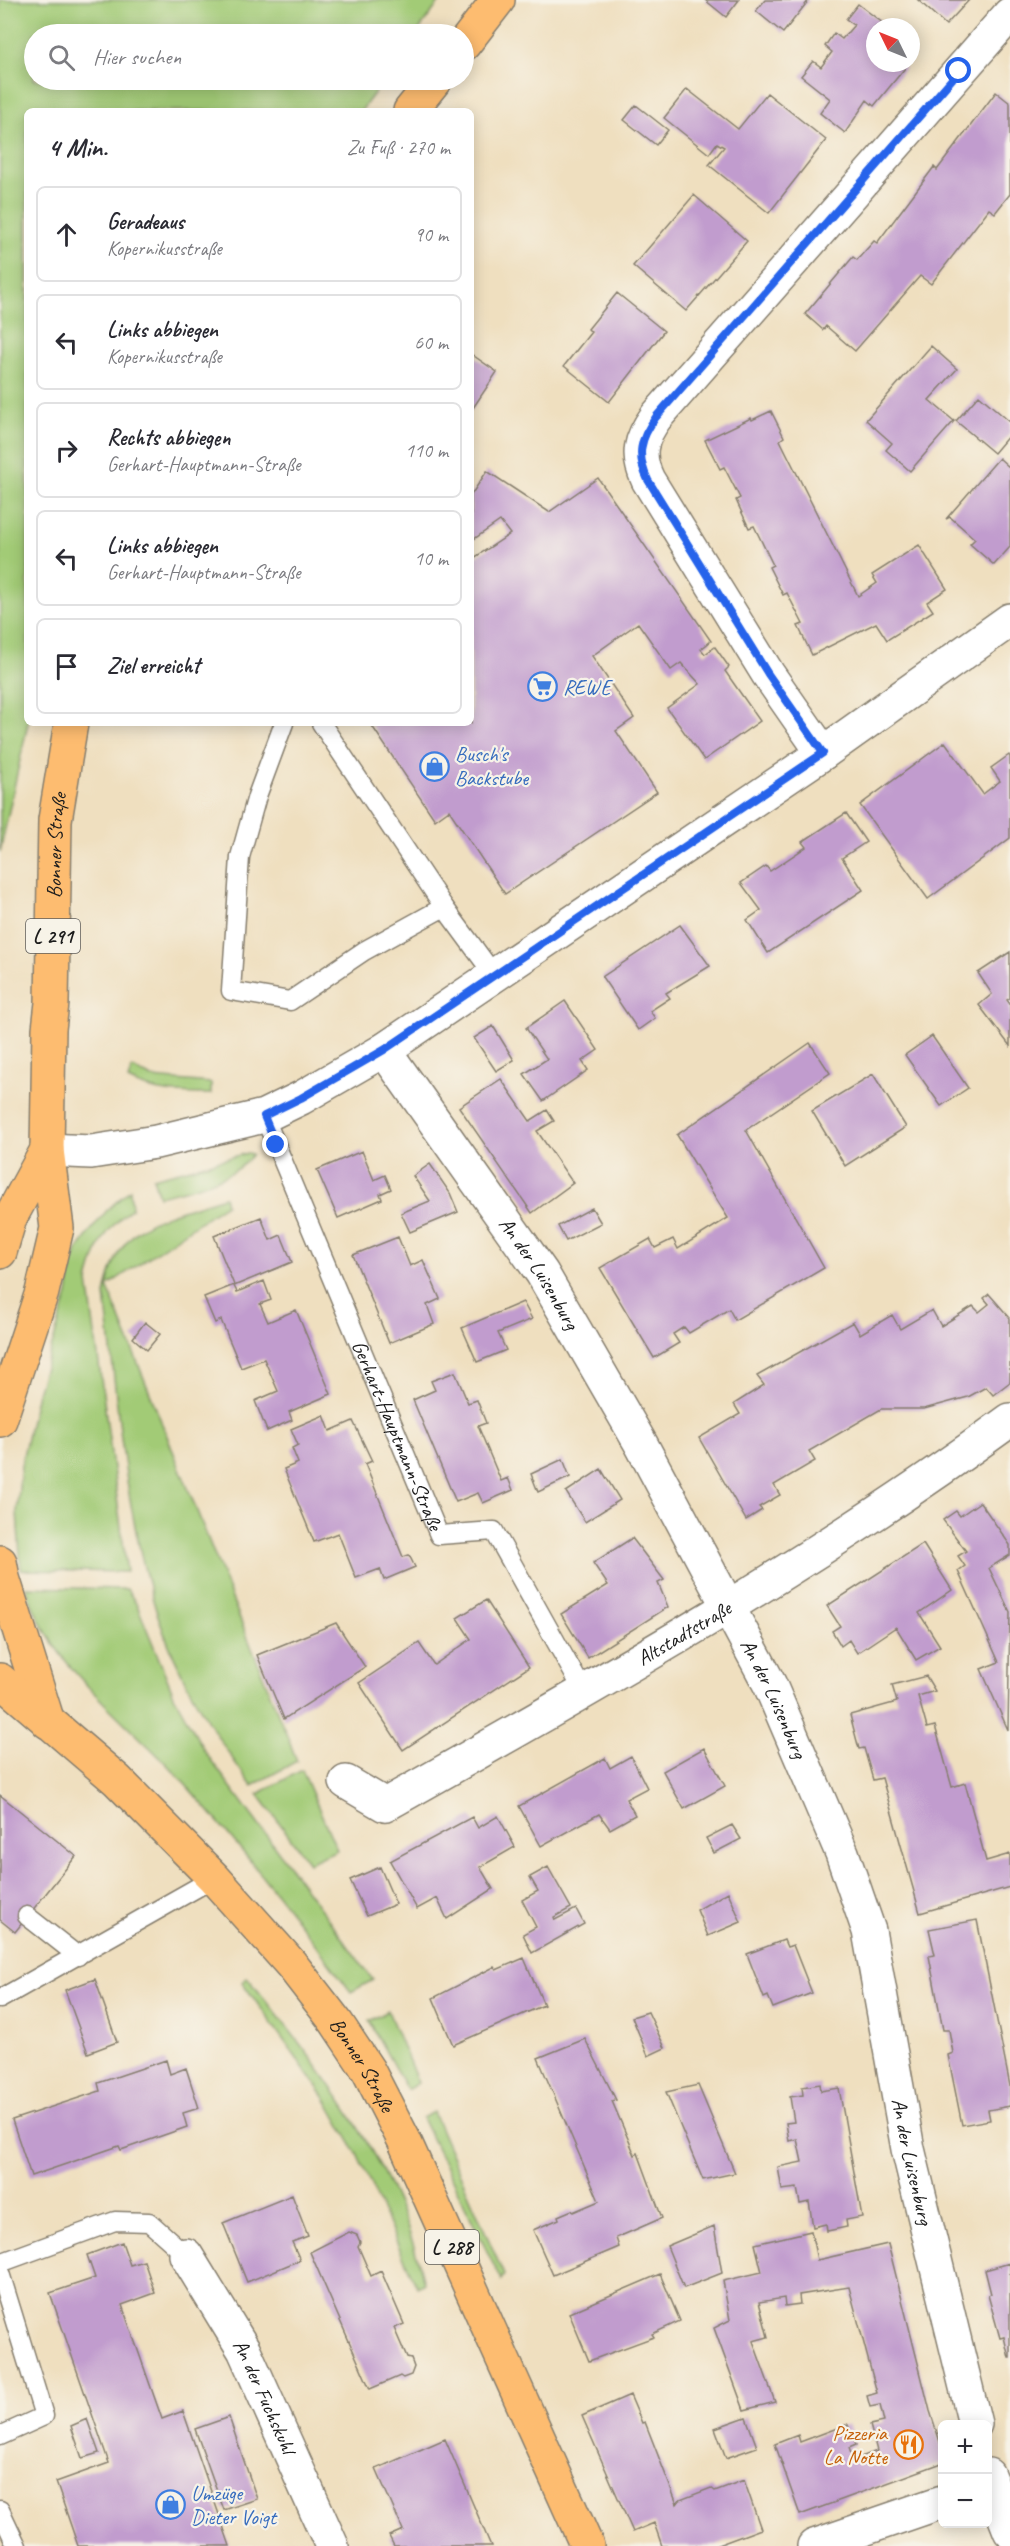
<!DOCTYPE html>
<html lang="de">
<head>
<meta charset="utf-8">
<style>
  body { margin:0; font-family:Caveat,sans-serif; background:#f7f7f7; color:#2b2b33 }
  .controls { position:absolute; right:18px; bottom:18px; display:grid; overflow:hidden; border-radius:9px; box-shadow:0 3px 15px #0003 }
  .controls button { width:54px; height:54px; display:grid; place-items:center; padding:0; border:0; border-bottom:2px solid #e1e1e2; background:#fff; color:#2b2b33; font:30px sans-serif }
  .compass { position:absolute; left:866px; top:18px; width:54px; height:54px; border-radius:50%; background:#fff; box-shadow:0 3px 15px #0003; rotate:313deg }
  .stop { position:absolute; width:18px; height:18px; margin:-14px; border:4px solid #2563eb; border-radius:50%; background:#fff }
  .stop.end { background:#2563eb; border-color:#fff; box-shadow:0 2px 6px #0008 }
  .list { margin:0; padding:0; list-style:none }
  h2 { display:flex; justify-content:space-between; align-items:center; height:78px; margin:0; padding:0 24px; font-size:26px }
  h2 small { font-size:20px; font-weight:400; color:#7c7c81 }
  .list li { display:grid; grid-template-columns:39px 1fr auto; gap:18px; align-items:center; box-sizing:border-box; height:96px; margin:0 12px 12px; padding:0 12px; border:2px solid #e1e1e2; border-radius:9px }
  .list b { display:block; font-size:22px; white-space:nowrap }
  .list p { margin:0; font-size:20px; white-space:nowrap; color:#7c7c81 }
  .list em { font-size:20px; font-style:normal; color:#7c7c81 }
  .icon { flex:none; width:33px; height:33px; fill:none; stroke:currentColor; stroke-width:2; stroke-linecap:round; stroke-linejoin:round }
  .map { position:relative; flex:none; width:1010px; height:2546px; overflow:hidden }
  .search { position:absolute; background:#fff; box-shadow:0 3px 15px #0003; left:24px; top:24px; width:450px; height:66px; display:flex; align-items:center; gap:15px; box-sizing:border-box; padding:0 21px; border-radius:33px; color:#7c7c81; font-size:22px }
  .panel { position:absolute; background:#fff; box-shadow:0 3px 15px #0003; left:24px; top:108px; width:450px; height:618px; border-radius:9px }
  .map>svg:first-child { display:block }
</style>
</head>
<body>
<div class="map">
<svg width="1010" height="2546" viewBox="0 0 1010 2546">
  <rect width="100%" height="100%" fill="#f7f3e8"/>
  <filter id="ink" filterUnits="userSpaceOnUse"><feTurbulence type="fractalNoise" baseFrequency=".0167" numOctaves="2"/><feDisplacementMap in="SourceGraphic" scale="12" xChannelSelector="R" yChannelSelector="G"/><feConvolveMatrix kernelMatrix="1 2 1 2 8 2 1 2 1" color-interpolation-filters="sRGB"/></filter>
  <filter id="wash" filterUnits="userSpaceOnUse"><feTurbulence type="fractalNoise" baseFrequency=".008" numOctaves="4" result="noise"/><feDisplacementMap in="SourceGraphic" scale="24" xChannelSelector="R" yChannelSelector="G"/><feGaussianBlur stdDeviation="1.35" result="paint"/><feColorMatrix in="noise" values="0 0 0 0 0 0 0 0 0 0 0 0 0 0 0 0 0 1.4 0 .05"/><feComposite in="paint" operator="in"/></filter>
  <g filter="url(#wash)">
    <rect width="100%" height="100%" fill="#efdfbf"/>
    <path fill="#a2cb76" stroke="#5f7449" stroke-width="1.5" d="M0 0H441L416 34H34V80H384L361 111H27L28 723 0 852Z
      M132 1068 152 1078 211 1083V1094C181 1094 155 1094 128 1080Z
      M247 1153 252 1154C239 1178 185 1190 159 1196L153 1178Z
      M130 1190 132 1208C104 1231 96 1246 88 1282L127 1572 21 1570 17 1512 21 1465 37 1393 68 1294 72 1265 77 1250 92 1229 108 1209Z
      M224 1197 226 1204 107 1286 297 1761 252 1786C212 1732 176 1674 156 1610 124 1509 117 1399 105 1295 118 1219 161 1218 224 1197Z
      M26 1587 127 1589 137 1605 175 1698 205 1752 373 1980 351 1992C298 1920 244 1850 184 1783 129 1720 51 1671 26 1587Z
      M302 1770 337 1850 309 1863 258 1794Z
      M247 1977C321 2068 398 2166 424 2283L417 2287 357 2154 325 2098 242 1982Z
      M388 2011 418 2083 407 2090 369 2021Z
      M433 2112 504 2275 501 2280 422 2118Z"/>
    <g id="blocks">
      <path fill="#c19cce" d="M705 0H739L726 17Z
        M765 0H809L783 33 756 11Z
        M918 0H969L946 25Z
        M858 4 888 27H875V63H899L905 68 874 106 867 100 845 133 820 113 830 99 801 76 813 61 821 67 832 52 825 46 834 33 842 39 854 25 846 19Z
        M687 89 738 129 767 93 826 140 769 213 709 165 724 147 717 143 709 154 664 118Z
        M996 92 1010 103V194L995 213 989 209 931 284 920 276 855 351 826 326 823 330 805 314 853 257 857 260 874 241 877 243 934 167 937 170Z
        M636 105 668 130 656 145 624 120Z
        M694 195 747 241 686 311 633 266Z
        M617 293 664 331 609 402 564 366 591 332 588 329Z
        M931 346 957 369 929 400 954 421 910 471 886 450 892 443 866 420Z
        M471 354 497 372 471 411Z
        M979 395 1010 422V434L994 453 956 421Z
        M771 411 784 437 780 440 858 596 877 583 872 575 919 545 947 589 927 602 933 611 887 640 876 623 812 655 798 626 803 624 787 593 783 595 769 567 773 565 754 526 749 528 736 500 740 498 724 467 720 469 705 440 751 418 752 420Z
        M999 458 1010 468V547L994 565 970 544 975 539 950 517 946 519Z
        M487 471 549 512 598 478 711 641 701 649 705 654 715 647 729 667 725 671 760 721 704 760 667 708 700 684 681 663 671 670 638 623 592 656 634 718 616 731 657 792 505 894 449 810 435 820 370 723H471V560L510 534 500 521 471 541V495Z
        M945 742 983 794 1000 781 991 768 1009 755 1010 757V838L928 899 860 805Z
        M846 813 866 842 842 858 863 890 768 953 747 920 761 910 741 883 766 866 770 871 806 847 802 842Z
        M680 925 710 966 666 993 670 998 650 1011 655 1018 638 1030 602 977Z
        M1010 952V998L1007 1000 1010 1004V1046L979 1005 992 994 978 973Z
        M565 1001 598 1050 582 1061 588 1070 543 1101 524 1074 547 1059 526 1028Z
        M493 1026 514 1060 496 1071 474 1038Z
        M932 1036 968 1088 941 1106 905 1055Z
        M810 1043 830 1073 746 1130 824 1268 735 1320 729 1309 689 1333 684 1327 673 1334 679 1343 654 1358 600 1268 650 1239 655 1248 673 1239 678 1249 728 1218 677 1135Z
        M873 1074 906 1127 845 1166 812 1111Z
        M501 1079 530 1121 547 1110 554 1121 537 1131 573 1183 532 1213 459 1107Z
        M362 1151 374 1180 385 1175 391 1189 380 1194 382 1199 338 1218 317 1170Z
        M430 1164 450 1193 458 1212 410 1232 401 1213 430 1201 413 1176Z
        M592 1208 601 1223 566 1241 558 1226Z
        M261 1217 270 1240 281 1235 292 1262 234 1286 237 1292 264 1281 271 1300 260 1304 268 1322 296 1310 331 1394 289 1412 292 1420 267 1431 255 1401 278 1391 264 1359 241 1368 221 1320 215 1323 204 1297 234 1285 214 1236Z
        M398 1237 410 1266 423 1260 440 1299 427 1305 434 1324 389 1343 353 1255Z
        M989 1294 1010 1318V1382L993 1395 986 1387 968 1397 924 1409H881L809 1451 815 1461 774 1485 780 1495 759 1507 762 1510 746 1520 699 1438 740 1414 734 1404 764 1385 757 1376 853 1322 860 1334 892 1315 900 1329 932 1310 941 1326 973 1306 979 1312 989 1304 984 1298Z
        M523 1302 532 1319 498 1333 506 1350 477 1362 462 1328Z
        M145 1322 160 1334 147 1350 133 1338Z
        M455 1372 468 1403 477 1400 486 1423 478 1426 501 1481 508 1478 513 1490 483 1503 478 1493 456 1502 413 1400 435 1390 431 1381Z
        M324 1415 330 1431 353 1421 372 1461 365 1464 403 1557 409 1555 415 1567 384 1580 380 1569 356 1578 338 1533 314 1542 284 1469 298 1463 292 1448 298 1445 291 1429Z
        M563 1459 570 1477 538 1492 531 1474Z
        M601 1469 620 1500 585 1522 566 1492Z
        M980 1502 1010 1545V1555L989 1568 1010 1612 1008 1730 981 1669 999 1662 958 1571 965 1566 958 1556 966 1551 943 1520 956 1511 960 1516Z
        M632 1538 664 1580 658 1583 668 1607 588 1658 561 1614 608 1585 593 1563Z
        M923 1544 952 1590 919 1613 940 1646 916 1660 896 1627 857 1653 849 1640 841 1646 832 1631 840 1626 827 1606Z
        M486 1600 529 1667 403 1750 359 1683 419 1643 434 1665 471 1639 457 1618Z
        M336 1623 365 1667 284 1719 257 1655Z
        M926 1676 935 1691 918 1696 927 1728 935 1726 952 1787 965 1783 986 1861 1010 1854V1887L920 1913 882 1778 873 1780 864 1748 859 1749 850 1715 897 1702 892 1685Z
        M704 1748 725 1786 684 1809 663 1771Z
        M631 1756 647 1788 626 1799 635 1815 610 1829 599 1814 541 1846 519 1806 605 1758 610 1768Z
        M0 1795 76 1856 15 1932 0 1920Z
        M498 1816 515 1847 480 1867 493 1889 447 1919 437 1898 417 1909 390 1861 472 1817 478 1828Z
        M732 1825 741 1839 714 1853 706 1838Z
        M380 1867 396 1904 367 1916 350 1880Z
        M548 1867 571 1908 554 1917 555 1920 576 1909 584 1924 532 1953 523 1934 536 1927 522 1900 538 1891 530 1877Z
        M728 1892 741 1922 708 1936 697 1910Z
        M977 1920 1010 2086V2106L988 2110 990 2120 962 2125 948 2055 953 2053 949 2030H943L929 1956 935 1955 929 1929Z
        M784 1940 787 1947 793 1945 812 1993 773 2008 768 1996 764 1998 747 1954Z
        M524 1958 544 2005 453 2045 433 1998 494 1967 496 1970Z
        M95 1979 117 2042 88 2053 65 1990Z
        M648 2012 665 2048 648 2056 632 2017Z
        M585 2039 616 2100 612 2101 635 2155 638 2153 662 2218 616 2238 619 2247 553 2275 533 2230 559 2219 558 2216 572 2210 573 2212 599 2201 538 2058Z
        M166 2060 170 2074 186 2068 199 2108 183 2113 187 2127 121 2150 119 2146 31 2176 12 2120 100 2091 98 2083Z
        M820 2084 821 2091 839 2088 862 2217 846 2220 847 2227 827 2231 826 2224 813 2227 809 2202 800 2204 797 2188 782 2190 778 2167 802 2162 797 2139 789 2141 786 2123 794 2122 790 2097 803 2095 802 2087Z
        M698 2085 735 2173 703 2180 666 2092Z
        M292 2195 308 2236 292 2242 300 2260 247 2282 223 2223Z
        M714 2226 722 2273 684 2288 667 2246Z
        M811 2231 817 2260 888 2244 930 2411 942 2448V2463L800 2515 775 2444 798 2435 800 2442 848 2424 856 2445 849 2448 853 2460 877 2451 870 2425 884 2422 880 2405 870 2407 867 2396 877 2393 849 2287 799 2295 800 2304 785 2306 784 2298 759 2302 768 2337 753 2341 775 2402 744 2410 714 2328 730 2320 723 2281 762 2272 755 2244Z
        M349 2232 357 2235 360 2242 358 2246 371 2276 381 2271 404 2324 394 2328 407 2358 411 2359 414 2367 411 2375 403 2378 400 2376 370 2389 310 2252Z
        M122 2242 130 2265 144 2261 155 2293 122 2305 162 2419 183 2411 230 2546H78L56 2482 109 2463 50 2293 95 2278 87 2255Z
        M1010 2263V2358H1009L1004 2337 1000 2338 988 2295 991 2294 985 2270Z
        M660 2274 680 2321 652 2334 654 2337 589 2361 569 2313Z
        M630 2395 642 2423 645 2422 677 2504 680 2500 711 2488 715 2491 744 2480 761 2529 715 2546H662L654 2523 633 2532 582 2416Z
        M229 2417 257 2499 224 2510 195 2429Z
        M746 2417 757 2447 726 2458 715 2428Z
        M87 2419 99 2453 82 2458 71 2426Z
        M445 2439 491 2546H394L389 2536 403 2530 376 2469Z"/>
    </g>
  </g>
  <g filter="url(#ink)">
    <use href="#blocks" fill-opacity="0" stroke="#867e6e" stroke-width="1.5"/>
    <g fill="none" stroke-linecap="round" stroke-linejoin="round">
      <defs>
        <g id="service">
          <path d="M284 723 257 796 240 857 231 991 290 1001 364 951 444 907"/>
          <path d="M321 723 444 907 494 975"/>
          <path id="s1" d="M264 1116 439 1535 494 1531 584 1692"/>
          <path d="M27 1916 78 1956"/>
          <path d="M0 1999 214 1878"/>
          <path d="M0 2263 115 2221 149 2222 186 2255"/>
          <path d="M0 2273 44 2416 0 2436"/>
          <path d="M0 2510 17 2546"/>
        </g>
        <g id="minor">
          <path d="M823 753 768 674 648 480C636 455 640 439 656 417L1010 14"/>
          <path id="s2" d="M384 1050 542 1273 641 1444 770 1685 842 1853 869 1931 908 2149 975 2424"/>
          <path d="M47 1150 91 1152 156 1142 264 1116 301 1098 384 1050 823 753 1010 620"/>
          <path id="s3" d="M346 1782 385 1805C598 1685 812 1565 1010 1420"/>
          <path id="s4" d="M186 2255 244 2350 332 2546"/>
          <path d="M988 2475 1010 2531"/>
          <path d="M814 2546 942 2502"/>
        </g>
        <g id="primary">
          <path d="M464 44 498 0"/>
          <path d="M410 111 435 80"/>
          <path d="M0 1252 10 1218 47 1150"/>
          <path id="s5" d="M0 1420 42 1292 57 1228 47 1150 49 1029 52 1003 55 820 71 723"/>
          <path d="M0 1562 3 1578 48 1722"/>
          <path id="s6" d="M0 1680 117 1780 214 1878 291 1964 336 2022 368 2070 404 2140 587 2546"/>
        </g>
      </defs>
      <use href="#service" stroke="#867e6e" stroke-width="21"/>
      <use href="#minor" stroke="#867e6e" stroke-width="36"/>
      <use href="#primary" stroke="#867e6e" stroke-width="36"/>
      <use href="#service" stroke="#fff" stroke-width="18"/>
      <use href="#minor" stroke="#fff" stroke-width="33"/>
      <use href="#primary" stroke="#fdbc70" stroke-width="33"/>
    </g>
  </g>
  <g fill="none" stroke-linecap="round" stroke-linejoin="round" filter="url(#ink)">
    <path stroke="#2563eb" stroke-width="8" d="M276 1145 264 1116 301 1098 384 1050 823 753 768 674 648 480C636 455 640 439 656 417L959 71"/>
  </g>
  <defs>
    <symbol id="supermarket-ring" viewBox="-11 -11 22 22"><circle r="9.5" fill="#f7f3e8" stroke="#3f7fe0" stroke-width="1.5"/><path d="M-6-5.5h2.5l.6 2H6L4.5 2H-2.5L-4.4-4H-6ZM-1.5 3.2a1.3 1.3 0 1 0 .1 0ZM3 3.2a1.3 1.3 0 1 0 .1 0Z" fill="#3f7fe0"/></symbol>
    <symbol id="shop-ring" viewBox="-11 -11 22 22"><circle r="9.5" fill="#f7f3e8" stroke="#3f7fe0" stroke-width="1.5"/><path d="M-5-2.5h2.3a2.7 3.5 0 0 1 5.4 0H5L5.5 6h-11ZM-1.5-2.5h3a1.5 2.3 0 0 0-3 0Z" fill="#3f7fe0"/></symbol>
    <symbol id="restaurant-ring" viewBox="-11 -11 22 22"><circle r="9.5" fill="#f7f3e8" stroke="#e8710a" stroke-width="1.5"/><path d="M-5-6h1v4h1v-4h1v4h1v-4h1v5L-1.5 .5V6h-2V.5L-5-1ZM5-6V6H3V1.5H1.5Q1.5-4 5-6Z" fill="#e8710a"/></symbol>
  </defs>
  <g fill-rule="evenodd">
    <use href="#supermarket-ring" x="526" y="670" width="33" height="33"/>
    <use href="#shop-ring" x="418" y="750" width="33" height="33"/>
    <use href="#restaurant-ring" x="892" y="2428" width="33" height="33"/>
    <use href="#shop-ring" x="154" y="2488" width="33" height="33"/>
  </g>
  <g text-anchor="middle" stroke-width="4.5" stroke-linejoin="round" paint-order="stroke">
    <g fill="#f7f3e8" stroke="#5e5c59" stroke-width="1.5">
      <rect x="26" y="919" width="54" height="34" rx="4.5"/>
      <rect x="425" y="2230" width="54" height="34" rx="4.5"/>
    </g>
    <g font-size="20" font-weight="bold" fill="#1c1c1c">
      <text x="53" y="943">L 291</text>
      <text x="452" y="2254">L 288</text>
    </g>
    <g font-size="21" fill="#366cbe" stroke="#f7f3e8" text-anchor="start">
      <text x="563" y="694">REWE</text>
      <text x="455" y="761">Busch's<tspan x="455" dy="24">Backstube</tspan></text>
      <text x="191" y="2500">Umzüge<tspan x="191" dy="24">Dieter Voigt</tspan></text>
    </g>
    <g font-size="21" fill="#1c1c1c" stroke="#f7f3e8">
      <text dy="7" stroke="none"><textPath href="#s5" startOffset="584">Bonner Straße</textPath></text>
      <text dy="7" stroke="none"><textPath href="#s2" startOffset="272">An der Luisenburg</textPath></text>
      <text dy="7" stroke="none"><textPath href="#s1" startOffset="346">Gerhart-Hauptmann-Straße</textPath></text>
      <text dy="7" stroke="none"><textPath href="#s3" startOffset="390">Altstadtstraße</textPath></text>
      <text dy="7" stroke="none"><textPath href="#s2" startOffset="758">An der Luisenburg</textPath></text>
      <text dy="7" stroke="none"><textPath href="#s6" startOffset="531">Bonner Straße</textPath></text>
      <text dy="7" stroke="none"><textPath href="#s2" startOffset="1244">An der Luisenburg</textPath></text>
      <text dy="7" stroke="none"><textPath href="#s4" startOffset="162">An der Fuchskuhl</textPath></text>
    </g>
    <g font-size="21" fill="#c56008" stroke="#f7f3e8" text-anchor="end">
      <text x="887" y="2440">Pizzeria<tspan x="887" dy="24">La Notte</tspan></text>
    </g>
  </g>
</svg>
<div class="controls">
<button>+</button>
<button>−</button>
</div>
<svg class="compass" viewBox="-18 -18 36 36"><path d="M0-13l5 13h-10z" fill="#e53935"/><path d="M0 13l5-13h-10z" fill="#7c7c81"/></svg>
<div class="stop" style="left:959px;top:71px"></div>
<div class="stop end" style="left:276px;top:1145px"></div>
<div class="search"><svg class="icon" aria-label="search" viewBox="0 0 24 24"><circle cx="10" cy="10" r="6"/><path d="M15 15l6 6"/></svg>Hier suchen</div>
<section class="panel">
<h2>4 Min.<small>Zu Fuß · 270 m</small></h2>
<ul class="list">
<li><svg class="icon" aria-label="ahead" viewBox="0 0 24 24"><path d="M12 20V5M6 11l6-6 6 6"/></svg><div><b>Geradeaus</b><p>Kopernikusstraße</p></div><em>90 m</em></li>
<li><svg class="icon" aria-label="left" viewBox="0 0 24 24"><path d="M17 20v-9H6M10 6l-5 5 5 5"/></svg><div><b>Links abbiegen</b><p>Kopernikusstraße</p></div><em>60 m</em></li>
<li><svg class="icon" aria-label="right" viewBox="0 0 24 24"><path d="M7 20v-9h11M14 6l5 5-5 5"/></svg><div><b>Rechts abbiegen</b><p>Gerhart-Hauptmann-Straße</p></div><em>110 m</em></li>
<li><svg class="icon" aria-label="left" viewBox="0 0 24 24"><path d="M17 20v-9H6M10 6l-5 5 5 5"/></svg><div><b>Links abbiegen</b><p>Gerhart-Hauptmann-Straße</p></div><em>10 m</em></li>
<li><svg class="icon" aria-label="arrive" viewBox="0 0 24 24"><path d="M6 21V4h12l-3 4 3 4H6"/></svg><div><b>Ziel erreicht</b></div></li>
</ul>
</section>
</div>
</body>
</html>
